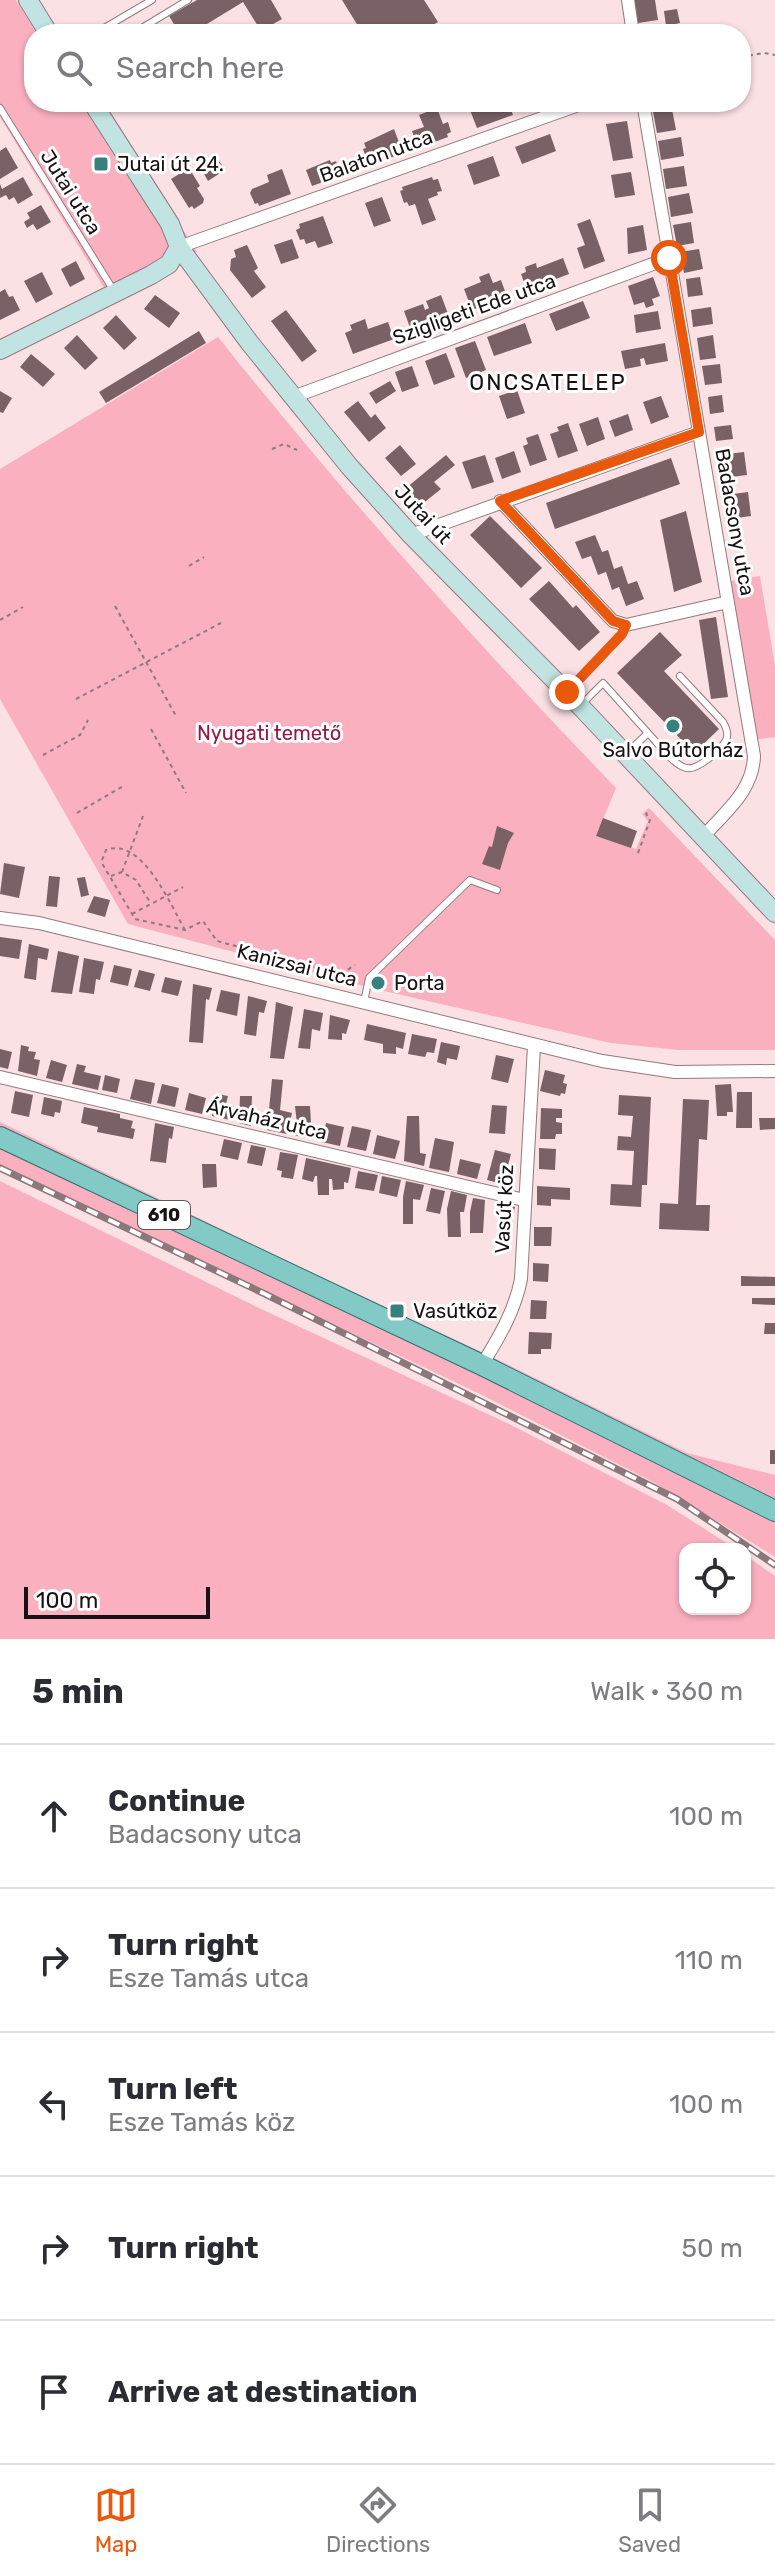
<!DOCTYPE html>
<html lang="en">
<head>
<meta charset="utf-8">
<style>
  body { margin:0; font-family:Rubik,sans-serif; background:#f2f2f3; color:#2b2b33 }
  .controls { position:absolute; right:24px; bottom:24px; display:grid; overflow:hidden; border-radius:16px; box-shadow:0 2px 6px #0004 }
  .controls button { width:72px; height:72px; display:grid; place-items:center; padding:0; border:0; border-bottom:2px solid #e1e1e2; background:#fff; color:#2b2b33; font:40px sans-serif }
  .scale { position:absolute; left:24px; bottom:20px; width:186px; box-sizing:border-box; padding-left:8px; border:4px solid #191012; border-top:0; font-size:22px; line-height:28px; white-space:nowrap; color:#191012; -webkit-text-stroke:6px #fff; paint-order:stroke }
  .stop { position:absolute; width:24px; height:24px; margin:-18px; border:6px solid #ea580c; border-radius:50%; background:#fff }
  .stop.end { background:#ea580c; border-color:#fff; box-shadow:0 2px 8px #0008 }
  .list { margin:0; padding:0; list-style:none }
  h2 { display:flex; justify-content:space-between; align-items:center; height:104px; margin:0; padding:0 32px; font-size:34px }
  h2 small { font-size:26px; font-weight:400; color:#7c7c81 }
  .list li { display:grid; grid-template-columns:52px 1fr auto; gap:24px; align-items:center; box-sizing:border-box; height:144px; padding:0 32px; border-top:2px solid #e1e1e2 }
  .list b { display:block; font-size:30px; white-space:nowrap }
  .list p { margin:0; font-size:26px; white-space:nowrap; color:#7c7c81 }
  .list em { font-size:26px; font-style:normal; color:#7c7c81 }
  .icon { flex:none; width:44px; height:44px; fill:none; stroke:currentColor; stroke-width:2; stroke-linecap:round; stroke-linejoin:round }
  .map { position:relative; flex:none; width:775px; height:1639px; overflow:hidden }
  .search { position:absolute; background:#fff; box-shadow:0 2px 6px #0004; left:24px; right:24px; top:24px; height:88px; display:flex; align-items:center; gap:20px; box-sizing:border-box; padding:0 28px; border-radius:32px; color:#7c7c81; font-size:30px }
  .sheet { height:824px; background:#fff }
  nav { display:flex; justify-content:space-around; align-items:center; box-sizing:border-box; height:112px; border-top:2px solid #e1e1e2; background:#fff; font-size:22px; color:#7c7c81 }
  nav a { display:grid; justify-items:center; gap:4px }
  nav .on { color:#ea580c }
  .map>svg:first-child { display:block }
</style>
</head>
<body>
<div class="map">
<svg width="775" height="1639" viewBox="0 0 775 1639">
  <rect width="100%" height="100%" fill="#fbe0e4"/>
  <path fill="#fab0bf" d="M0 0H16L37 34H34V102H80L131 182 149 176 197 252 109 296 0 117Z
    M218 337C343 494 477 644 616 788L596 836 636 849 648 821 642 814 649 808 775 940V1050H679L611 1043 371 988 128 924 0 699V469Z
    M760 576 775 666V737L751 740 725 582Z
    M0 1122 331 1282 486 1354 687 1453 775 1475V1557L653 1482 482 1395 0 1165Z
    M0 1181 261 1309 509 1424 667 1505 736 1549H685V1609H745V1555L775 1576V1639H0Z"/>
  <path fill="#796165" d="M197 0H271L282 19 261 31 243 2 202 27 206 34H175L171 28 175 26 169 16Z
    M342 0H424L438 22 418 34H363Z
    M634 0H655L658 20 638 23Z
    M677 9 680 23 666 26 664 11Z
    M610 29 611 34H589V32Z
    M477 102H488L489 104 508 102 513 115 477 128 468 105Z
    M437 108 443 124 448 122 451 132 447 134 448 137 418 148 412 131 424 127 419 115Z
    M672 109 676 130 657 133 653 112Z
    M627 121 633 158 613 161 606 124Z
    M394 129 403 153 369 166 363 149 366 148 364 143Z
    M550 134 556 151 522 164 515 147Z
    M681 137 684 156 661 160 658 141Z
    M6 147 18 168 0 179V151Z
    M493 156 500 176 474 185 467 165Z
    M330 160 331 163 336 161 340 172 336 174 337 177 312 186 306 170Z
    M219 161 225 170 208 181 203 172Z
    M684 166 687 186 666 189 663 169Z
    M189 168 200 186 197 188 204 199 203 203 194 209 192 206 189 208 171 179Z
    M282 169 291 194 259 206 258 203 255 204 250 193 252 189 269 182 267 175Z
    M631 172 635 195 615 198 611 175Z
    M23 177 33 195 18 204 14 197 9 200 6 195 0 198V184L2 189Z
    M432 177 433 180 438 179 442 191 437 192 438 195 428 199 436 220 422 225 415 204 409 206 407 202 404 203 400 191 403 190 402 187Z
    M689 193 693 213 671 217 668 197Z
    M382 197 391 221 374 227 365 203Z
    M41 205 51 222 37 230 33 224 27 228 24 222 30 218 27 213Z
    M323 216 333 243 318 248 315 241 306 244 304 239 300 240 296 230 300 228 299 224Z
    M590 219 605 261 584 269 577 248 585 245 577 224Z
    M691 222 694 243 677 246 673 225Z
    M643 225 647 250 628 254 627 228Z
    M292 239 299 258 281 264 274 245Z
    M247 245 258 268 254 271 266 287 252 298 230 270 231 259 236 257 234 250Z
    M699 249 703 269 684 273 680 252Z
    M563 258 569 274 527 290 521 274 526 272 525 267 536 263 537 268Z
    M76 261 85 279 70 287 61 269Z
    M42 272 53 294 36 303 24 281Z
    M489 273 493 283 501 280 507 297 472 310 464 289 481 282 479 277Z
    M653 277 660 296 652 299 654 305 646 308 644 302 634 305 628 286Z
    M700 277 703 295 688 297 686 279Z
    M5 289 9 297 13 296 20 310 0 320V292Z
    M155 295 180 313 169 328 144 309Z
    M441 295 450 319 412 333 404 311 423 304 425 310 429 308 426 301Z
    M583 301 590 318 556 331 549 314Z
    M711 307 713 324 693 327 691 310Z
    M286 310 317 351 302 362 271 321Z
    M658 311 661 329 636 333 634 315Z
    M116 315 137 338 124 350 103 328Z
    M365 319 368 329 388 322 394 339 353 354 345 333 352 330 350 325Z
    M525 323 532 343 494 356 487 337Z
    M199 331 206 343 106 403 99 392Z
    M77 335 98 358 85 370 64 348Z
    M713 335 716 358 700 360 697 338Z
    M475 341 486 370 466 378 455 348Z
    M665 343 668 361 646 365 644 358 640 359 641 366 625 369 621 351Z
    M446 353 455 377 434 385 425 361Z
    M31 354 55 374 43 387 20 367Z
    M720 364 722 383 705 385 702 366Z
    M412 366 419 386 402 392 395 372Z
    M390 381 396 391 376 404 369 393Z
    M517 390 525 413 507 419 499 396Z
    M0 391 12 398 3 413 0 412Z
    M722 395 724 412 710 414 708 397Z
    M661 396 669 417 651 424 643 402Z
    M358 401 371 418 375 414 386 428 369 442 344 412Z
    M628 414 633 430 615 437 609 421Z
    M598 417 605 439 587 446 579 424Z
    M568 423 578 451 558 458 550 434 559 431 557 427Z
    M731 425 733 439 716 441 714 427Z
    M538 434 547 460 530 466 523 446 528 444 526 438Z
    M400 445 416 464 401 476 385 458Z
    M514 451 521 472 502 479 495 458Z
    M744 452 747 475 723 478 720 455Z
    M446 455 455 465 434 482 441 489 421 505 406 488Z
    M485 455 494 482 472 489 462 462Z
    M671 458 680 484 555 529 546 503Z
    M748 492 751 516 729 519 727 512H724L725 495Z
    M686 511 702 582 674 592 660 520Z
    M490 516 542 568 521 588 470 535Z
    M595 535 602 552 608 550 614 569 622 566 628 584 637 581 644 599 626 606 619 587 612 590 606 572 598 575 591 556 582 559 575 542Z
    M549 581 573 608 576 605 600 632 579 651 529 599Z
    M716 617 728 697 711 699 699 620Z
    M660 632 682 655 664 671 719 729 694 753 617 673Z
    M603 818 637 831 631 848 596 836Z
    M497 826 514 833 508 843 500 870 482 864 489 846 492 847Z
    M4 863 25 867 19 898 0 894Z
    M49 876 60 877 57 907 46 906Z
    M85 877 89 895 81 897 77 878Z
    M94 896 110 900 105 917 87 912Z
    M0 937 22 940 19 959 0 956Z
    M29 944 49 949 47 960 38 958 36 980 24 978Z
    M58 951 79 956 72 994 51 992Z
    M84 958 104 962 100 980 96 979 94 994 79 992Z
    M114 965 132 969 128 986 110 982Z
    M139 970 155 974 150 991 134 987Z
    M165 977 182 981 178 996 161 992Z
    M373 978 385 981 384 989 371 986Z
    M193 984 212 988 209 1000 206 999 203 1043 189 1042Z
    M221 990 240 994 237 1016 216 1011Z
    M248 996 267 1001 264 1013 259 1012 256 1036 244 1034Z
    M276 1002 293 1007 284 1059 270 1058Z
    M304 1009 323 1013 320 1031 312 1029 310 1049 298 1048Z
    M330 1015 350 1020 346 1034 342 1033V1040L328 1039Z
    M367 1024 406 1033 403 1049 396 1047V1054L383 1053V1044L364 1040Z
    M412 1034 437 1039 434 1053 427 1052 425 1057 408 1054Z
    M441 1042 460 1046 457 1060 447 1058 446 1065 437 1062Z
    M21 1045 29 1047 28 1051 36 1052 34 1059 40 1060 37 1076 18 1071Z
    M0 1049 12 1052 8 1069 0 1067Z
    M496 1055 514 1059 508 1083 491 1079Z
    M51 1060 67 1065 62 1082 46 1078Z
    M77 1064 86 1066 84 1072 101 1076 98 1090 72 1084Z
    M545 1070 565 1075 563 1083 567 1084 565 1094 561 1093 560 1096 540 1091Z
    M105 1075 120 1079 117 1093 102 1090Z
    M135 1079 155 1083 151 1104 130 1099Z
    M272 1079 283 1080 280 1110 292 1113 287 1134 267 1130Z
    M162 1084 179 1088 175 1107 157 1103Z
    M731 1084 733 1112H727V1116H717L715 1085Z
    M15 1091 33 1095 29 1117 11 1113Z
    M737 1092H752V1128H736Z
    M189 1093 206 1098 202 1114 185 1110Z
    M217 1094 228 1096 226 1104 234 1106 230 1120 212 1116Z
    M619 1095 651 1097 647 1185H642L641 1207 610 1205 611 1184 632 1185 634 1151 617 1150 618 1136 631 1137 633 1116 618 1115Z
    M240 1096H252L251 1126 239 1123Z
    M44 1097 62 1101 60 1113 55 1112 54 1117 41 1114Z
    M683 1099 709 1100 707 1140 699 1139 696 1205H710L709 1231 659 1229 660 1203 678 1204Z
    M492 1105 507 1106 505 1134 489 1133Z
    M295 1106H310L311 1123 307 1138 294 1135 297 1124Z
    M84 1107 120 1114V1118L133 1121 131 1128 135 1129 133 1139 97 1132 98 1127 81 1123Z
    M541 1108 562 1109V1118H556V1122L562 1123V1134H556L555 1139H540Z
    M407 1116H419L420 1153 426 1154 424 1166 404 1161Z
    M759 1118H775V1129L760 1130Z
    M155 1123 174 1127 172 1139 169 1138 166 1163 150 1161Z
    M326 1123 344 1127 340 1146 322 1142Z
    M352 1126 371 1130 366 1151 347 1147Z
    M377 1135 400 1141 395 1159 373 1154Z
    M435 1138 454 1142 449 1172 429 1168Z
    M224 1139 242 1143 238 1160 220 1156Z
    M251 1145 266 1148 262 1166 247 1163Z
    M539 1148 556 1149 555 1170 539 1169Z
    M495 1150 511 1154 503 1184 487 1180Z
    M280 1152 298 1155 293 1179 281 1177 282 1171 277 1170Z
    M306 1158 351 1168 348 1183 344 1182V1189L333 1190 332 1179H329V1195H318L317 1176H315L313 1182 302 1179Z
    M460 1159 481 1164 477 1179 457 1174Z
    M202 1164H216L217 1187 203 1188Z
    M358 1171 378 1175 374 1191 355 1188Z
    M382 1176 401 1180 397 1197 379 1193Z
    M406 1181 424 1185 420 1200 413 1199V1224H403V1197Z
    M537 1186 570 1188V1200L551 1199V1206L537 1205Z
    M431 1188 445 1191 440 1214 426 1211Z
    M451 1191 467 1195 464 1212H460L461 1237H448L447 1209Z
    M473 1198 485 1200 483 1233H470V1212Z
    M499 1204 515 1207 512 1219 496 1216Z
    M534 1227H552L551 1246H534Z
    M533 1263 549 1264 548 1282 533 1281Z
    M741 1276 775 1277V1286H741Z
    M752 1298H775V1305L752 1304Z
    M531 1300 547 1301 546 1319H530Z
    M765 1323H775V1334H764Z
    M529 1332 552 1333 551 1349H541V1354H528Z
    M770 1450H775V1464H770Z"/>
  <g fill="none" stroke-linecap="round" stroke-linejoin="round">
    <defs>
      <path id="lane" d="M94 34 152 0
        M132 34 188 0
        M0 108 114 291
        M582 704 603 683 648 733 628 752
        M648 733C658 743 672 764 686 768 697 771 721 750 726 740 729 734 726 727 723 722L680 676
        M364 1002 369 978 470 880 497 890"/>
      <path id="street" d="M628 0 633 34
        M643 102 754 756C753 791 725 812 703 837
        M179 247 587 102
        M293 397 669 258
        M500 501 613 621 626 625 728 602
        M411 535 699 432
        M0 918 39 923 602 1061 675 1072 775 1071
        M0 1077 524 1200
        M482 1365C499 1337 515 1311 521 1279L534 1046"/>
      <path id="secondary" d="M28 0 49 34
        M92 102 170 224 179 247 249 342 349 466 411 535 580 706 775 913
        M0 350 151 275 169 264 179 247"/>
      <path id="primary" d="M0 1137 482 1365 775 1511"/>
    </defs>
    <use href="#lane" stroke="#937a7f" stroke-width="8"/>
    <use href="#street" stroke="#937a7f" stroke-width="14"/>
    <use href="#secondary" stroke="#937a7f" stroke-width="20"/>
    <use href="#primary" stroke="#29716e" stroke-width="22"/>
    <path stroke="#8e7b7e" stroke-width="2" stroke-dasharray="4 4" stroke-linecap="butt" d="M741 57 764 53 775 55
      M272 449 284 444 297 450
      M189 566 204 557
      M115 606 176 716
      M0 620 23 607
      M579 680 621 635
      M76 699 221 623
      M151 729 186 793
      M43 755 80 735 88 720
      M77 813 125 785
      M638 853 650 820 646 814 649 811
      M122 872 143 816
      M111 876 122 872 136 880 150 902
      M132 914 183 887
      M185 930C171 906 142 836 106 850L102 860 103 865 135 919 185 930 203 921 217 941 341 974 355 965"/>
    <use href="#lane" stroke="#fff" stroke-width="6"/>
    <use href="#street" stroke="#fff" stroke-width="12"/>
    <use href="#secondary" stroke="#c1e4e2" stroke-width="18"/>
    <use href="#primary" stroke="#83c9c6" stroke-width="20"/>
    <defs>
      <path id="rail" d="M0 1168 265 1294 677 1499 775 1565"/>
    </defs>
    <use href="#rail" stroke="#8a787b" stroke-width="7"/>
    <use href="#rail" stroke="#fff" stroke-width="4" stroke-dasharray="12" stroke-linecap="butt"/>
  </g>
  <g fill="none" stroke-linecap="round" stroke-linejoin="round">
    <path stroke="#ea580c" stroke-width="10" d="M567 692 622 634 626 625 613 621 500 501 699 432 669 258"/>
  </g>
  <g fill="#38807d" stroke="#fff" stroke-width="3">
    <rect x="93" y="156" width="16" height="16" rx="4"/>
    <circle cx="673" cy="726" r="8"/>
    <circle cx="378" cy="983" r="8"/>
    <rect x="389" y="1303" width="16" height="16" rx="4"/>
  </g>
  <g text-anchor="middle" stroke-width="6" stroke-linejoin="round" paint-order="stroke">
    <rect fill="#fff" stroke="#5e5859" stroke-width="2" x="138" y="1201" width="52" height="28" rx="6"/>
    <g font-size="18" font-weight="bold" fill="#191012">
      <text x="164" y="1221">610</text>
    </g>
    <g font-size="20" fill="#191012" stroke="#fff">
      <text transform="translate(376 156) rotate(-20)" y="7">Balaton utca</text>
      <text transform="translate(71 192) rotate(58)" y="7">Jutai utca</text>
      <text transform="translate(474 309) rotate(-20)" y="7">Szigligeti Ede utca</text>
      <text transform="translate(423 514) rotate(47)" y="7">Jutai út</text>
      <text transform="translate(735 522) rotate(80)" y="7">Badacsony utca</text>
      <text transform="translate(297 965) rotate(14)" y="7">Kanizsai utca</text>
      <text transform="translate(267 1119) rotate(13)" y="7">Árvaház utca</text>
      <text transform="translate(504 1209) rotate(-87)" y="7">Vasút köz</text>
    </g>
    <g font-size="20" fill="#191012" stroke="#fff" text-anchor="start">
      <text x="117" y="171">Jutai út 24.</text>
      <text x="673" y="757" text-anchor="middle">Salvo Bútorház</text>
      <text x="394" y="990">Porta</text>
      <text x="413" y="1318">Vasútköz</text>
    </g>
    <g font-size="20" fill="#941945" stroke="#fff">
      <text x="269" y="740">Nyugati temető</text>
    </g>
    <g font-size="22" letter-spacing="2" fill="#191012" stroke="#fff">
      <text x="548" y="390">ONCSATELEP</text>
    </g>
  </g>
</svg>
<div class="controls">
<button><svg class="icon" aria-label="locate" viewBox="0 0 24 24"><circle cx="12" cy="12" r="6"/><path d="M12 2v4M12 18v4M2 12h4M18 12h4"/></svg></button>
</div>
<div class="scale">100 m</div>
<div class="stop" style="left:669px;top:258px"></div>
<div class="stop end" style="left:567px;top:692px"></div>
<div class="search"><svg class="icon" aria-label="search" viewBox="0 0 24 24"><circle cx="10" cy="10" r="6"/><path d="M15 15l6 6"/></svg>Search here</div>
</div>
<section class="sheet">
<h2>5 min<small>Walk · 360 m</small></h2>
<ul class="list">
<li><svg class="icon" aria-label="ahead" viewBox="0 0 24 24"><path d="M12 20V5M6 11l6-6 6 6"/></svg><div><b>Continue</b><p>Badacsony utca</p></div><em>100 m</em></li>
<li><svg class="icon" aria-label="right" viewBox="0 0 24 24"><path d="M7 20v-9h11M14 6l5 5-5 5"/></svg><div><b>Turn right</b><p>Esze Tamás utca</p></div><em>110 m</em></li>
<li><svg class="icon" aria-label="left" viewBox="0 0 24 24"><path d="M17 20v-9H6M10 6l-5 5 5 5"/></svg><div><b>Turn left</b><p>Esze Tamás köz</p></div><em>100 m</em></li>
<li><svg class="icon" aria-label="right" viewBox="0 0 24 24"><path d="M7 20v-9h11M14 6l5 5-5 5"/></svg><div><b>Turn right</b></div><em>50 m</em></li>
<li><svg class="icon" aria-label="arrive" viewBox="0 0 24 24"><path d="M6 21V4h12l-3 4 3 4H6"/></svg><div><b>Arrive at destination</b></div></li>
</ul>
</section>
<nav>
<a class="on"><svg class="icon" aria-label="map" viewBox="0 0 24 24"><path d="M3 6l6-2 6 2 6-2v14l-6 2-6-2-6 2zM9 4v14M15 6v14"/></svg>Map</a>
<a><svg class="icon" aria-label="directions" viewBox="0 0 24 24"><path d="M12 3l9 9-9 9-9-9zM9 14v-3h6M13 9l2 2-2 2"/></svg>Directions</a>
<a><svg class="icon" aria-label="saved" viewBox="0 0 24 24"><path d="M7 4h10v16l-5-4-5 4z"/></svg>Saved</a>
</nav>
</body>
</html>
